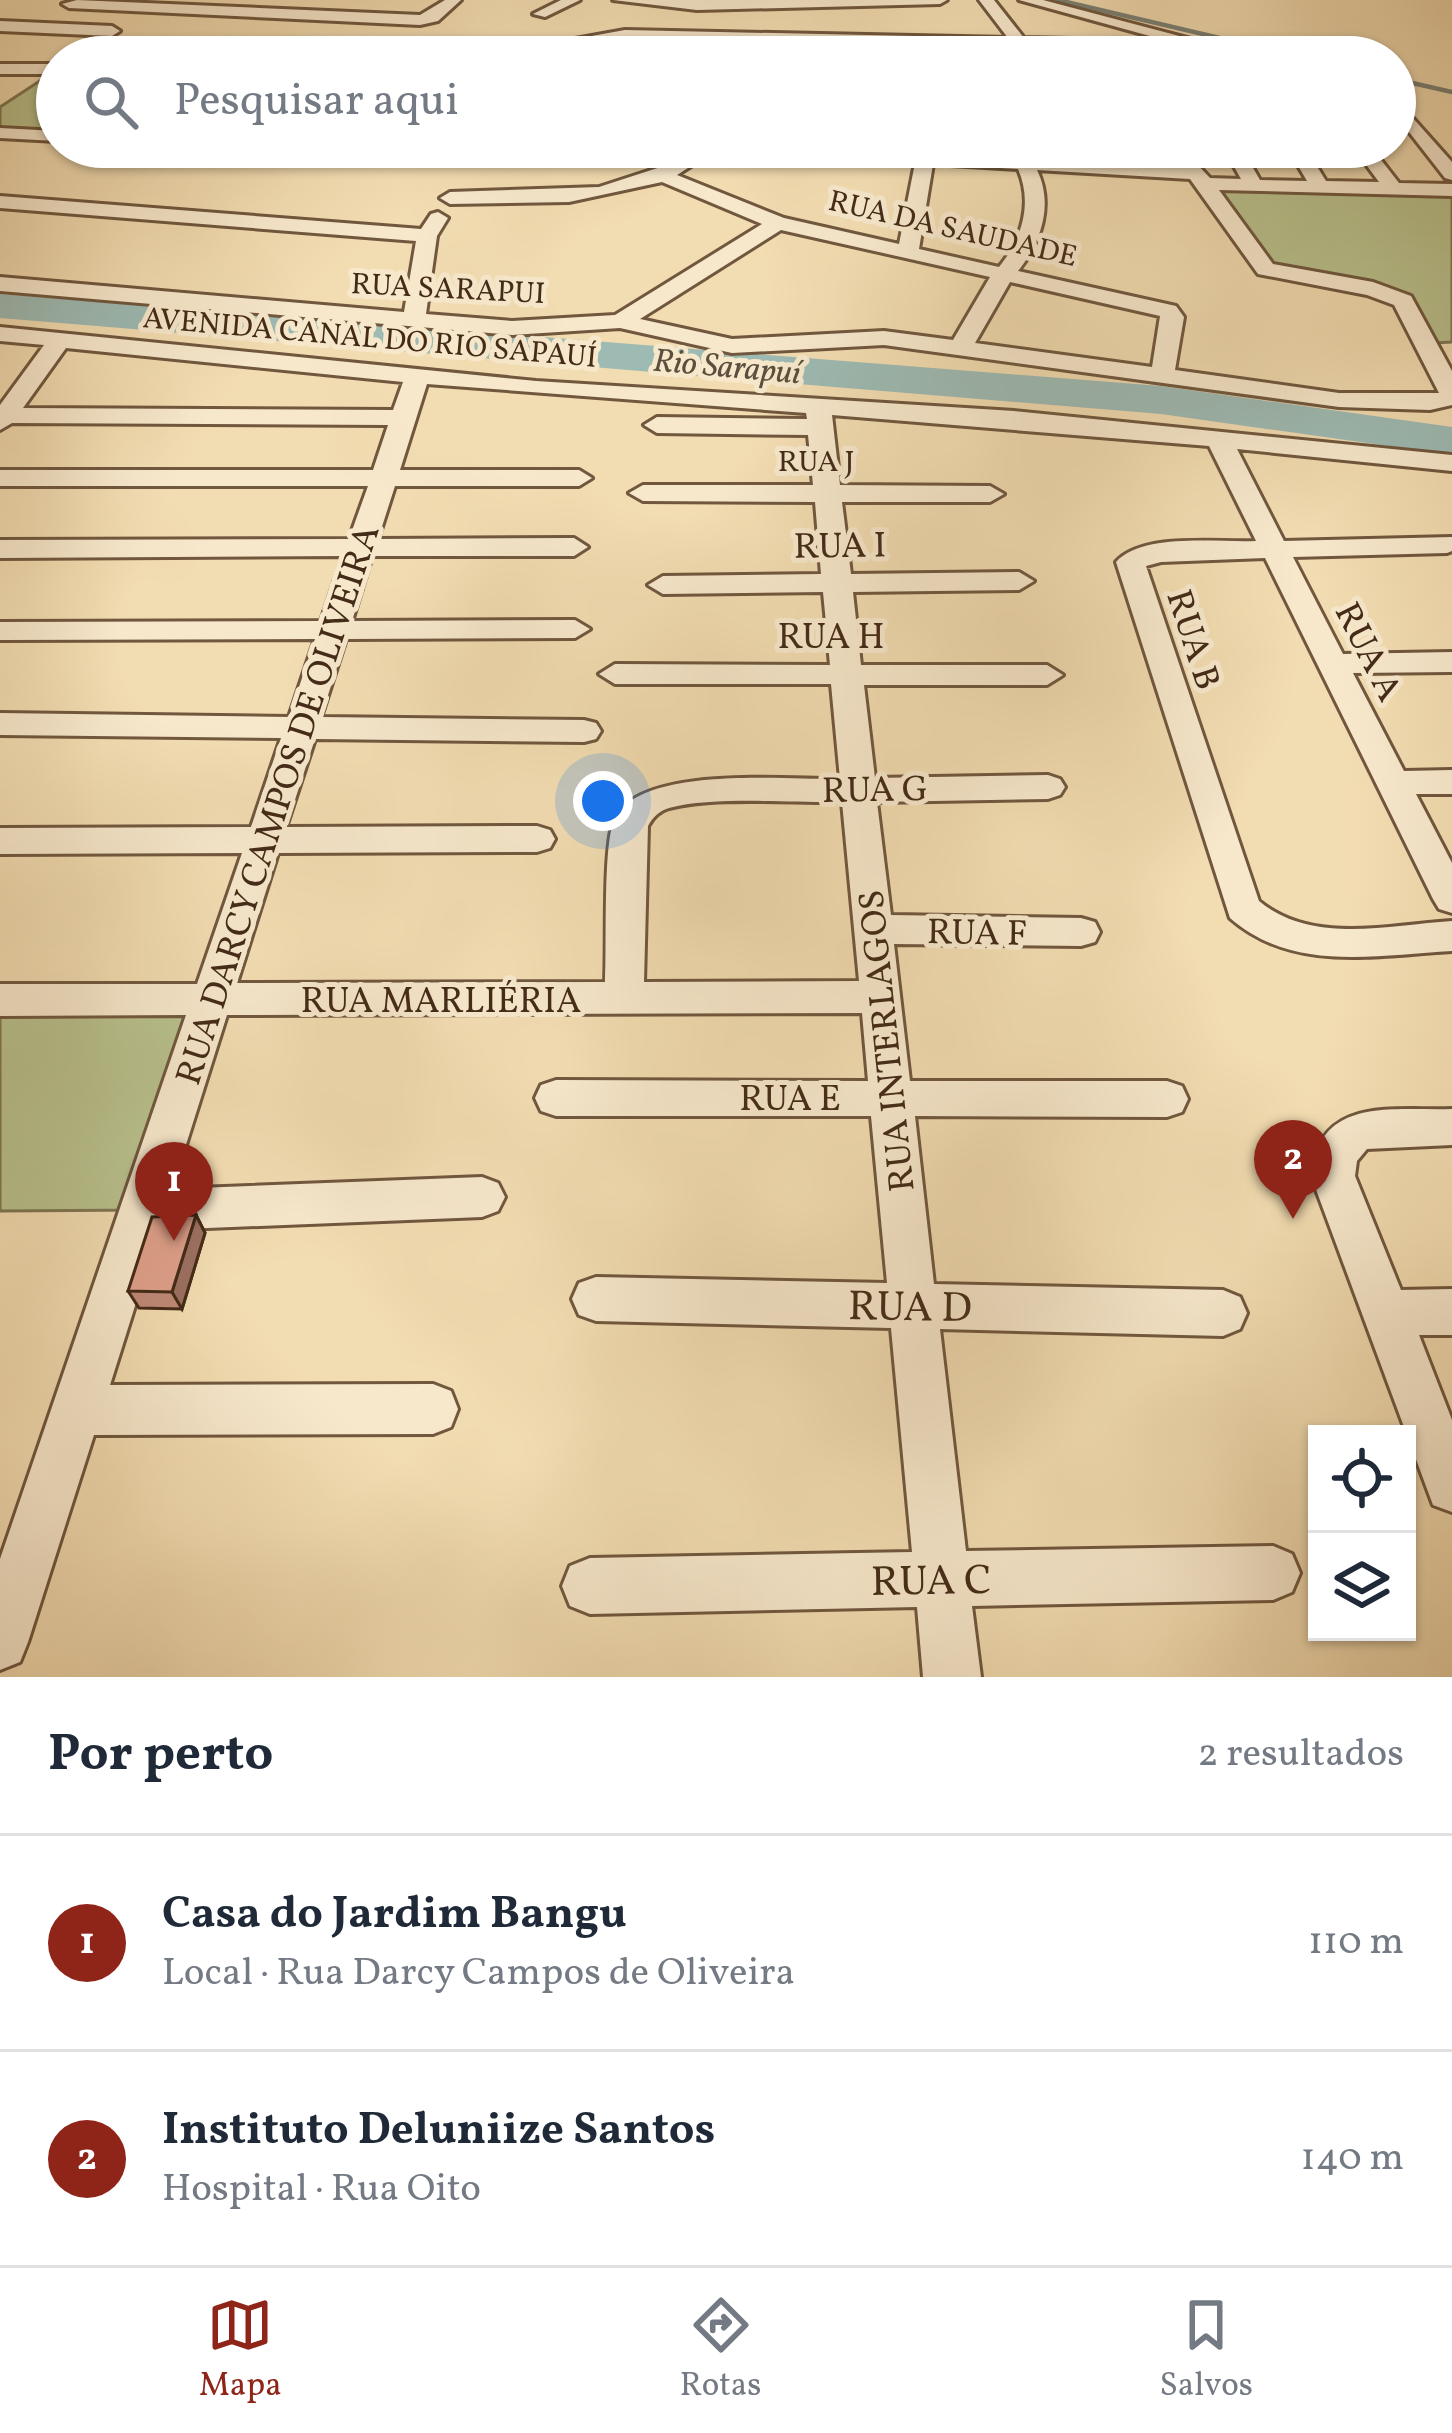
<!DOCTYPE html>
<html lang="pt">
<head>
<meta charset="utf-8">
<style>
  body { margin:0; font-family:Vollkorn,serif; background:#f6f6f7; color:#1f2937 }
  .controls { position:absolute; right:36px; bottom:36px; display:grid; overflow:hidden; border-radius:0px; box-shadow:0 3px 9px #0004 }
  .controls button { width:108px; height:108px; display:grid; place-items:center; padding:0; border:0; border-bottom:3px solid #e0e1e3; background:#fff; color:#1f2937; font:60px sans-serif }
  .you { position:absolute; left:603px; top:801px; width:42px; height:42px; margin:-30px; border:9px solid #fff; border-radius:50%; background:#1a73e8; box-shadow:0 0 0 18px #1a73e833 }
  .badge { display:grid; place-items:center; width:78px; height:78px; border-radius:50%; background:#8f2418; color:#fff; font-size:39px; font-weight:700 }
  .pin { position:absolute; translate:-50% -99px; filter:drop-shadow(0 3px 6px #0008) }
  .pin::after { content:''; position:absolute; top:63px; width:42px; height:36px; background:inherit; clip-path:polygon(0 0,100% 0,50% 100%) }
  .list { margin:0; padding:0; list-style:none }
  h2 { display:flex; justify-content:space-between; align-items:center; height:156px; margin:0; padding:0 48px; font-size:51px }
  h2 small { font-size:39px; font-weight:400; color:#747a83 }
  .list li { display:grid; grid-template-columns:78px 1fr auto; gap:36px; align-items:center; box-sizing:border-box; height:216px; padding:0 48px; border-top:3px solid #e0e1e3 }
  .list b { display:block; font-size:45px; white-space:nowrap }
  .list p { margin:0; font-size:39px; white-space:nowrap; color:#747a83 }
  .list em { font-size:39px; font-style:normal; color:#747a83 }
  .icon { flex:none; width:66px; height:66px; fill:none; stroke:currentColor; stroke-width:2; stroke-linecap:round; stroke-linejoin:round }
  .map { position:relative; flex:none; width:1452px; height:1677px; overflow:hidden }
  .search { position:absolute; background:#fff; box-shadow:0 3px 9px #0004; left:36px; right:36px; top:36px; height:132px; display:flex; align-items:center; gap:30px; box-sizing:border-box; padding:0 42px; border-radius:66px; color:#747a83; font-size:45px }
  .sheet { height:588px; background:#fff }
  nav { display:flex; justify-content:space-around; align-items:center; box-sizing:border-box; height:168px; border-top:3px solid #e0e1e3; background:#fff; font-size:33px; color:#747a83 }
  nav a { display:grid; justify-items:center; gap:6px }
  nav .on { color:#8f2418 }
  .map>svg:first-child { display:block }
</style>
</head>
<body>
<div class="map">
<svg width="1452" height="1677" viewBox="0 0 1452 1677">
  <rect width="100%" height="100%" fill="#f2dcb1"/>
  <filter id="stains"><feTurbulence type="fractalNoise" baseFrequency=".00167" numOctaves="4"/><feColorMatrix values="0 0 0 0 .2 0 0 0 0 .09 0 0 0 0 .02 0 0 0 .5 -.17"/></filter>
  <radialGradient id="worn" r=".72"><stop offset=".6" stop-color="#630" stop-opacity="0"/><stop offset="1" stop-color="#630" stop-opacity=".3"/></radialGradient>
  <path fill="#b8c18d" stroke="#7e7652" stroke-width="3" d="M52 73H57V134L0 130V107Z
    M1209 186 1452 192V342L1434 343 1399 296 1260 262Z
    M0 1000H212L142 1210 0 1211Z"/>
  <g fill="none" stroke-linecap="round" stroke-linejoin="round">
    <path stroke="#798175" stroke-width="4.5" d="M1058 0 1301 57
      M1395 79 1452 92"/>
    <path fill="#9dbab3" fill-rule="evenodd" d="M0 294 1161 386 1452 427V455L1161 414 0 318Z"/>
    <defs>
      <path id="minor" d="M445 0H461L438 21 420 25 69 8 62 4 77 0 420 15Z
        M561 0H580L545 17 533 14Z
        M613 0H947L940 4 697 10Z
        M979 0H994L1024 38 1168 41 1019 0H1043L1259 57 1207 51 625 40 514 57H475L625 30 1008 38Z
        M0 21 112 26 120 31 112 36 0 31Z
        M0 64H57V74H0Z
        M1395 98 1452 162V180L1445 178 1395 114Z
        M0 128 57 131V141L0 138Z
        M233 147 445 152 517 147H829L1012 158 1009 147H1025L1031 159 1180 167 1162 147H1181L1210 178 1241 179 1223 147H1241L1260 180 1307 181 1287 147H1305L1326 181 1379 182 1353 147H1371L1399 183 1452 184V196L1219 190 1273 264 1373 282 1411 296 1452 371V405L1430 410 1339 407 884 345 732 353 620 328 512 335 0 291V277L404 312 416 241 0 208V196L421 229 431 214 438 212 448 218 437 236 426 314 512 321 615 315 762 224 662 182 569 202 450 204 440 198 450 192 599 187 682 160 691 166 677 175 784 218 899 244 915 163 752 153H576L445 164 242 152ZM933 164 1018 169C1033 203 1022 239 999 267L919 249ZM1037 170 1190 179 1258 274 1367 295 1394 305 1439 393H1339L1175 370 1184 317 1176 306 1018 271C1041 242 1054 205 1037 170ZM781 230 990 277 953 340 884 331 732 339 640 319ZM1010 282 1160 316 1152 367 975 343Z
        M0 327 536 381 1014 411 1452 455V471L1237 449 1284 541 1452 537V551L1447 553 1293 557 1343 654 1452 652V672L1353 673 1404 771 1452 770V794H1416L1452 863V913L1439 909 1433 899 1265 558 1161 562 1146 566 1259 901C1312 945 1388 925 1452 921V951C1375 955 1293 973 1230 918L1116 562C1144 532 1218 543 1256 541L1209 446 832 415 840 485 990 486 1004 494 990 502H842L851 574 1019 572 1034 581 1019 590 853 592 861 665H1047L1063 675 1047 685H864L875 778 1048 775 1060 779 1065 787 1060 795 1048 799 877 802 891 915 1081 918 1095 922 1100 932 1095 942 1081 946 894 944 910 1081H1167L1182 1086 1188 1099 1182 1112 1167 1117 915 1116 934 1284 1223 1290 1240 1297 1247 1313 1240 1329 1223 1336 940 1329 966 1551 1273 1546 1292 1554 1300 1573 1292 1592 1273 1600 972 1606 981 1677H923L917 1607 590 1614 570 1606 562 1586 570 1566 590 1558 912 1552 891 1328 596 1321 579 1315 572 1299 579 1283 596 1277 887 1283 871 1116H556L541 1111 535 1098 541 1085 556 1080 868 1081 862 1013 227 1015 172 1189 482 1177 498 1183 505 1197 498 1211 482 1217 159 1230 110 1385 433 1384 451 1391 458 1409 451 1427 433 1434 94 1435 28 1642 20 1662 0 1670V1559L186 1015 0 1016V984H197L242 853 0 854V828L251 827 281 738 0 735V713L289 717 315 639 0 640V622L321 621 343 556 0 558V540L349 539 368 486H0V470H373L388 425 12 423 0 430V405L44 345 0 341ZM66 348 403 382 393 410 23 408ZM427 384 806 413 807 419 657 417 644 425 657 433 808 435 813 485H643L629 493 643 501 815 502 821 574 663 576 648 585 663 594 823 592 830 665 615 664 599 674 615 684H831L840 779C788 780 633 764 613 823 603 854 607 945 605 982L237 983 278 853 537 852 550 848 555 839 550 830 537 826 286 827 315 739 584 742 596 739 601 731 596 723 584 720 321 717 346 639 575 638 590 629 575 620 352 621 372 556H574L588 547 574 538 378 539 395 486H579L592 478 579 470H400ZM842 802 859 981 644 982 648 826C653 817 659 811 669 808 714 796 794 803 842 802Z
        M1452 1109V1145L1367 1149 1357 1161 1355 1176 1401 1290 1452 1289V1335H1419L1452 1420V1512L1433 1505 1311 1176C1319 1096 1391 1111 1452 1109Z"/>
    </defs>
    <use href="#minor" stroke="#70573e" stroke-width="6"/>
    <use href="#minor" fill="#f7e8cc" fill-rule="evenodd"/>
  </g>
  <path fill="#bf8a77" stroke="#442b18" stroke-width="3" d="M196 1215 205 1233 182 1309 139 1308 128 1291Z"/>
  <path fill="#9b7061" stroke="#442b18" stroke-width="3" d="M196 1215 205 1233 182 1309 172 1292Z"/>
  <path fill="#dea08a" stroke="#442b18" stroke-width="3" d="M196 1215 172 1292 128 1291 152 1217Z"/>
  <g text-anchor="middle" stroke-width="10" stroke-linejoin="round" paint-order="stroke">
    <g font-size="30" fill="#442b18" stroke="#f7e8cc">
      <text transform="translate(953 228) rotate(13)" y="10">RUA DA SAUDADE</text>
      <text transform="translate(448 288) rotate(3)" y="10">RUA SARAPUI</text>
      <text transform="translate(370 337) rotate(5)" y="10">AVENIDA CANAL DO RIO SAPAUÍ</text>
      <text x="816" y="471">RUA J</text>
    </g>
    <g font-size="33" font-style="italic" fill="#5a4f3f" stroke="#f7e8cc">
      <text transform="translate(727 365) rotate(5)" y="12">Rio Sarapuí</text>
    </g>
    <g font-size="36" fill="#442b18" stroke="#f7e8cc">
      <text transform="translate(840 544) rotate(-1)" y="13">RUA I</text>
      <text x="831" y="648">RUA H</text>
      <text transform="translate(1195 639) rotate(72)" y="13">RUA B</text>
      <text transform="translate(1370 651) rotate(63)" y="13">RUA A</text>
      <text transform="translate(875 788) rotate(-1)" y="13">RUA G</text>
      <text transform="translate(276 804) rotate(-72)" y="13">RUA DARCY CAMPOS DE OLIVEIRA</text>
      <text transform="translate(977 931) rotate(1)" y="13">RUA F</text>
      <text x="441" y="1012">RUA MARLIÉRIA</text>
      <text transform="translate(885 1041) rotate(-96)" y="13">RUA INTERLAGOS</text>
      <text x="790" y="1110">RUA E</text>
    </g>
    <g font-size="42" fill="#442b18" stroke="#f7e8cc">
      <text transform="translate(910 1305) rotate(1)" y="15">RUA D</text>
      <text transform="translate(931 1579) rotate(-1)" y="15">RUA C</text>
    </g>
  </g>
  <rect width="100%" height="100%" filter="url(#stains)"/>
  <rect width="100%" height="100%" fill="url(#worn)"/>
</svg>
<div class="controls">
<button><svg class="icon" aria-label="locate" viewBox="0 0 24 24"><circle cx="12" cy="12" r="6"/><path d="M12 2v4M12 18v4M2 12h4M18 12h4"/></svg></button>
<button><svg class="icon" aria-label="layers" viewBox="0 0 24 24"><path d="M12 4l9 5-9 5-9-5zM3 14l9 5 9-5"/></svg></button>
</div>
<div class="you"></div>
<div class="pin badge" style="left:174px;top:1241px">1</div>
<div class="pin badge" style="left:1293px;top:1219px">2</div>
<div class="search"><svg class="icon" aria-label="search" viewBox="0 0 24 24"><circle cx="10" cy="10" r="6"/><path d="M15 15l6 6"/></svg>Pesquisar aqui</div>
</div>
<section class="sheet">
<h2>Por perto<small>2 resultados</small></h2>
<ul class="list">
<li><span class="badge">1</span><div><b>Casa do Jardim Bangu</b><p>Local · Rua Darcy Campos de Oliveira</p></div><em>110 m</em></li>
<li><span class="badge">2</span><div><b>Instituto Deluniize Santos</b><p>Hospital · Rua Oito</p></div><em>140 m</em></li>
</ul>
</section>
<nav>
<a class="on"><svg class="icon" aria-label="map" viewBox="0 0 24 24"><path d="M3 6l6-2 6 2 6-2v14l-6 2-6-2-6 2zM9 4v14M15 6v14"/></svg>Mapa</a>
<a><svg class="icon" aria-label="directions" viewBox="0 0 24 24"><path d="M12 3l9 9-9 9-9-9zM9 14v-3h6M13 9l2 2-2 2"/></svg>Rotas</a>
<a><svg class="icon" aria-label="saved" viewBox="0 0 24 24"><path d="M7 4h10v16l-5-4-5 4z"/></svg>Salvos</a>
</nav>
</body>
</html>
